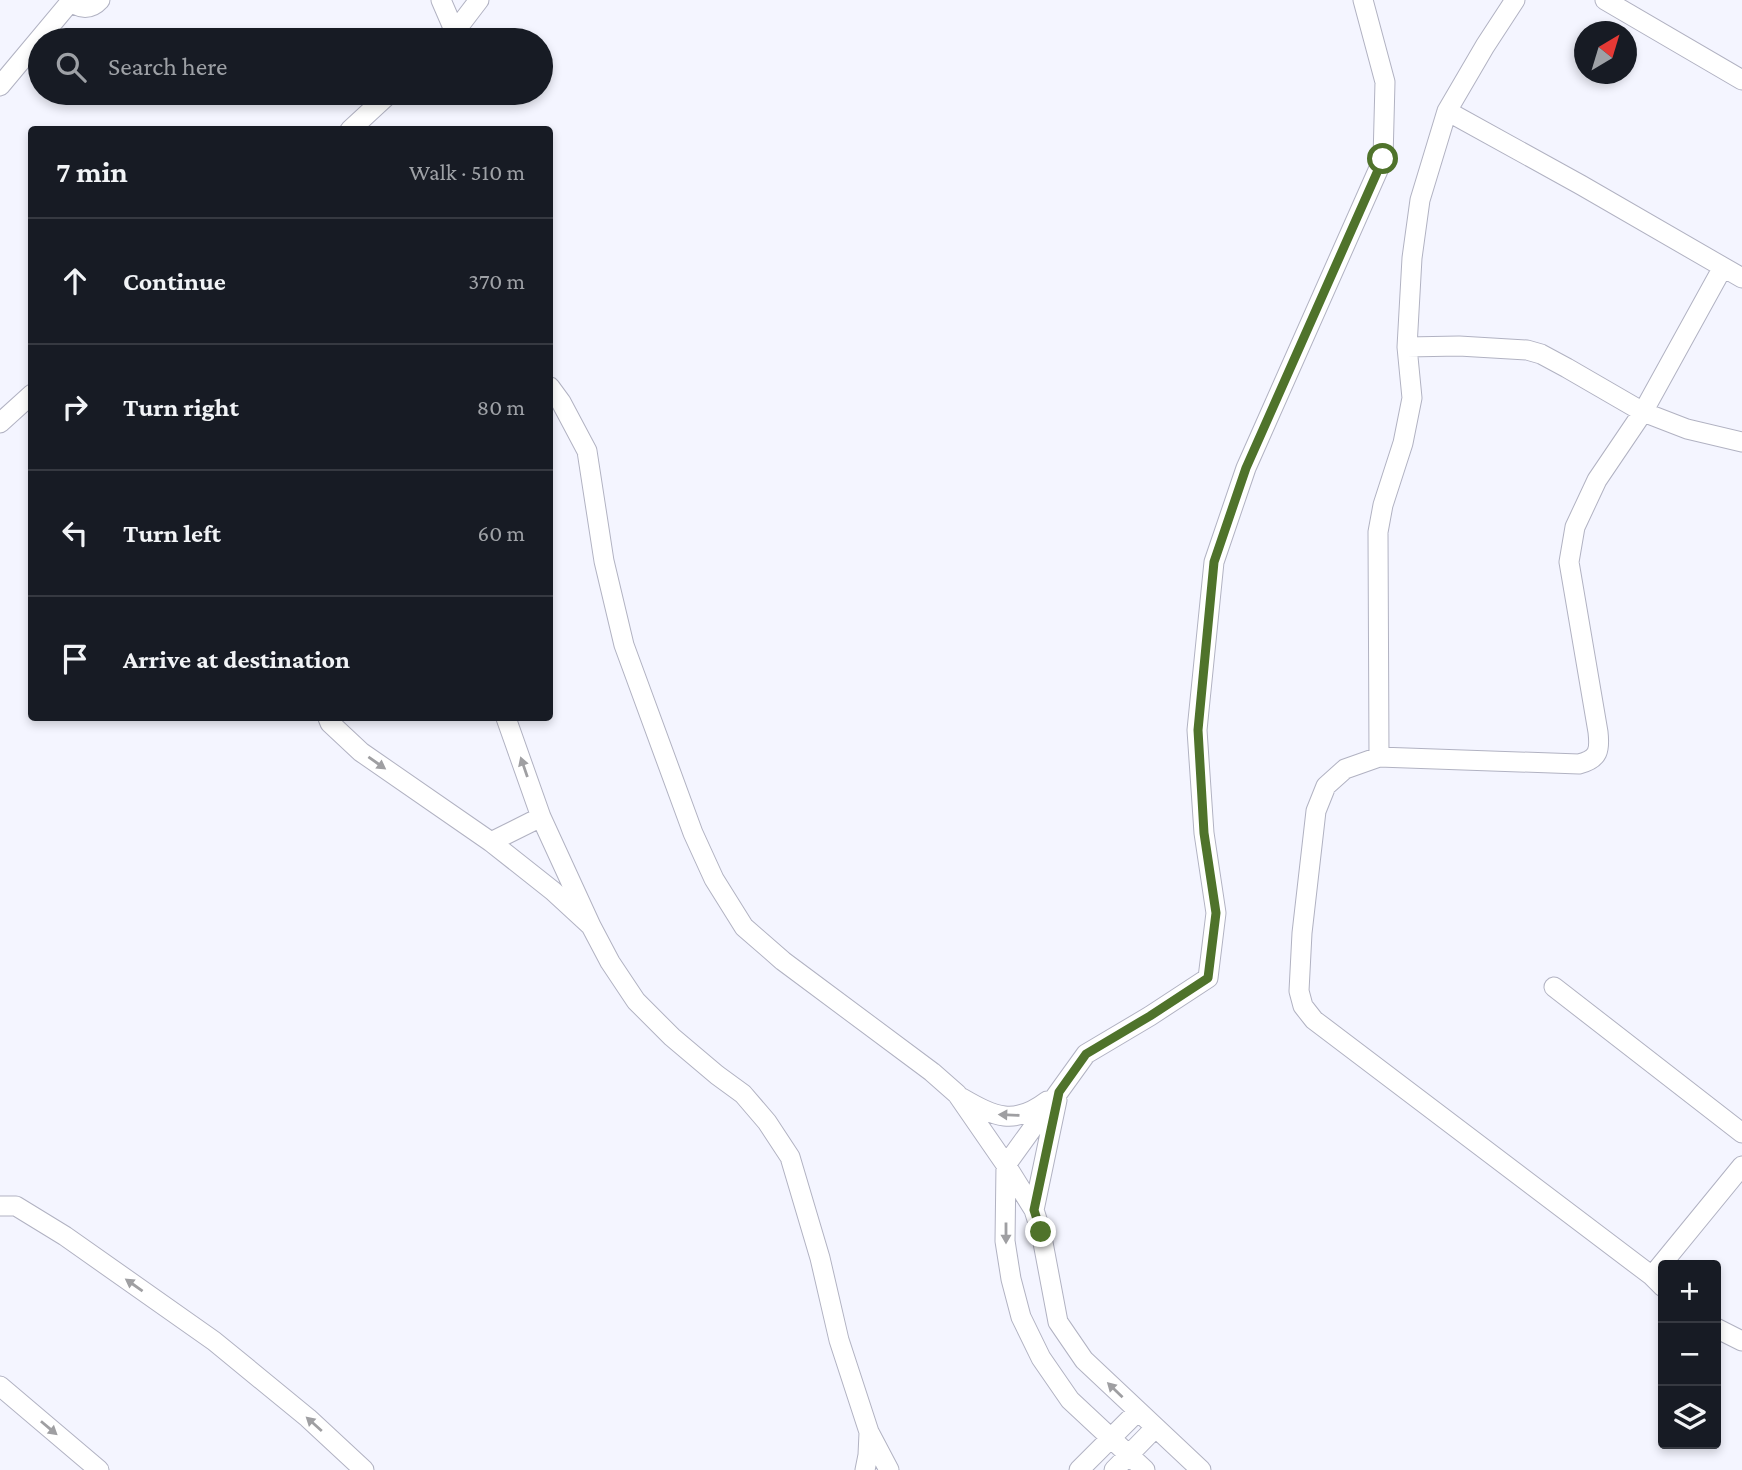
<!DOCTYPE html>
<html lang="en">
<head>
<meta charset="utf-8">
<style>
  body { margin:0; font-family:"Crimson Pro",serif; background:#20242c; color:#f1f3f6 }
  .controls { position:absolute; right:21px; bottom:21px; display:grid; overflow:hidden; border-radius:7px; box-shadow:0 4px 10px #0003 }
  .controls button { width:63px; height:63px; display:grid; place-items:center; padding:0; border:0; border-bottom:2px solid #363941; background:#171b24; color:#f1f3f6; font:35px sans-serif }
  .compass { position:absolute; left:1574px; top:21px; width:63px; height:63px; border-radius:50%; background:#171b24; box-shadow:0 4px 10px #0003; rotate:38deg }
  .stop { position:absolute; width:21px; height:21px; margin:-16px; border:5px solid #4f732b; border-radius:50%; background:#fff }
  .stop.end { background:#4f732b; border-color:#fff; box-shadow:0 2px 7px #0008 }
  .list { margin:0; padding:0; list-style:none }
  h2 { display:flex; justify-content:space-between; align-items:center; height:91px; margin:0; padding:0 28px; font-size:30px }
  h2 small { font-size:23px; font-weight:400; color:#9ea1a6 }
  .list li { display:grid; grid-template-columns:46px 1fr auto; gap:21px; align-items:center; box-sizing:border-box; height:126px; padding:0 28px; border-top:2px solid #363941 }
  .list b { display:block; font-size:26px; white-space:nowrap }
  .list em { font-size:23px; font-style:normal; color:#9ea1a6 }
  .icon { flex:none; width:38px; height:38px; fill:none; stroke:currentColor; stroke-width:2; stroke-linecap:round; stroke-linejoin:round }
  .map { position:relative; flex:none; width:1742px; height:1470px; overflow:hidden }
  .search { position:absolute; background:#171b24; box-shadow:0 4px 10px #0003; left:28px; top:28px; width:525px; height:77px; display:flex; align-items:center; gap:18px; box-sizing:border-box; padding:0 24px; border-radius:38px; color:#9ea1a6; font-size:26px }
  .panel { position:absolute; background:#171b24; box-shadow:0 4px 10px #0003; left:28px; top:126px; width:525px; height:595px; border-radius:7px }
  .map>svg:first-child { display:block }
</style>
</head>
<body>
<div class="map">
<svg width="1742" height="1470" viewBox="0 0 1742 1470">
  <rect width="100%" height="100%" fill="#f4f5ff"/>
  <g fill="none" stroke-linecap="round" stroke-linejoin="round">
    <defs>
      <path id="minor" d="M71 0C79 10 91 10 100 0
        M441 0 454 30
        M1605 0 1742 80
        M444 40 463 21 479 0
        M0 86 71 1
        M1447 111 1581 185 1742 278
        M350 130 390 93
        M1407 347 1459 346 1527 350 1541 354 1567 368 1643 412 1687 429 1742 442
        M550 387 561 402 587 451 604 561 624 645 693 833 714 879 744 927 783 961 932 1072 957 1094 1006 1165 1034 1210 1041 1232 1058 1322 1084 1360 1201 1470
        M0 423 32 394
        M328 718 330 723 361 752 491 842 553 891 591 926 541 817 506 718
        M1379 757 1378 532 1383 505 1403 443 1412 398 1407 347 1412 258 1420 200 1447 111 1485 46 1515 0
        M491 842 541 817
        M591 926 610 962 636 1001 672 1037 717 1075 743 1094 767 1122 790 1157 820 1258 839 1340 869 1432 889 1470
        M1554 987 1742 1133
        M962 1098C995 1117 1014 1126 1047 1101
        M0 1206H16L65 1236 214 1341 308 1418 364 1470
        M1034 1210 1057 1100
        M1652 1276 1742 1166
        M1663 1287 1652 1276 1314 1020 1303 1006 1299 991 1302 933 1316 811 1326 786 1345 769 1379 757 1579 764C1599 759 1600 750 1598 732L1569 562 1575 527 1597 480 1643 412 1723 267
        M1716 1328 1742 1341
        M0 1386 99 1470
        M865 1470 868 1455 869 1433
        M1079 1470 1137 1412
        M1114 1470 1155 1428
        M1145 1470 1070 1400 1041 1358 1021 1317 1011 1279 1005 1241 1006 1165 1086 1054 1150 1016 1208 978 1216 913 1204 833 1197 730 1214 562 1246 468 1383 159 1385 82 1363 0"/>
    </defs>
    <use href="#minor" stroke="#b1b2c2" stroke-width="21"/>
    <use href="#minor" stroke="#fff" stroke-width="19"/>
  </g>
  <defs><path id="oneway-solid" d="M-6-.8H1V-3.2L6.5 0L1 3.2V.8H-6Z" transform="scale(1.75)"/></defs>
  <g fill="#9f9fa2">
    <use href="#oneway-solid" transform="translate(377 763) rotate(35)"/>
    <use href="#oneway-solid" transform="translate(524 767) rotate(-109)"/>
    <use href="#oneway-solid" transform="translate(1009 1115) rotate(-178)"/>
    <use href="#oneway-solid" transform="translate(1006 1233) rotate(90)"/>
    <use href="#oneway-solid" transform="translate(134 1285) rotate(-145)"/>
    <use href="#oneway-solid" transform="translate(1115 1390) rotate(-136)"/>
    <use href="#oneway-solid" transform="translate(314 1424) rotate(-138)"/>
    <use href="#oneway-solid" transform="translate(49 1428) rotate(40)"/>
  </g>
  <g fill="none" stroke-linecap="round" stroke-linejoin="round">
    <path stroke="#4f732b" stroke-width="9" d="M1041 1232 1034 1210 1059 1092 1086 1054 1150 1016 1208 978 1216 913 1204 833 1198 730 1214 562 1246 468 1383 159"/>
  </g>
</svg>
<div class="controls">
<button>+</button>
<button>−</button>
<button><svg class="icon" aria-label="layers" viewBox="0 0 24 24"><path d="M12 4l9 5-9 5-9-5zM3 14l9 5 9-5"/></svg></button>
</div>
<svg class="compass" viewBox="-18 -18 36 36"><path d="M0-13l5 13h-10z" fill="#e53935"/><path d="M0 13l5-13h-10z" fill="#9ea1a6"/></svg>
<div class="stop" style="left:1383px;top:159px"></div>
<div class="stop end" style="left:1041px;top:1232px"></div>
<div class="search"><svg class="icon" aria-label="search" viewBox="0 0 24 24"><circle cx="10" cy="10" r="6"/><path d="M15 15l6 6"/></svg>Search here</div>
<section class="panel">
<h2>7 min<small>Walk · 510 m</small></h2>
<ul class="list">
<li><svg class="icon" aria-label="ahead" viewBox="0 0 24 24"><path d="M12 20V5M6 11l6-6 6 6"/></svg><div><b>Continue</b></div><em>370 m</em></li>
<li><svg class="icon" aria-label="right" viewBox="0 0 24 24"><path d="M7 20v-9h11M14 6l5 5-5 5"/></svg><div><b>Turn right</b></div><em>80 m</em></li>
<li><svg class="icon" aria-label="left" viewBox="0 0 24 24"><path d="M17 20v-9H6M10 6l-5 5 5 5"/></svg><div><b>Turn left</b></div><em>60 m</em></li>
<li><svg class="icon" aria-label="arrive" viewBox="0 0 24 24"><path d="M6 21V4h12l-3 4 3 4H6"/></svg><div><b>Arrive at destination</b></div></li>
</ul>
</section>
</div>
</body>
</html>
